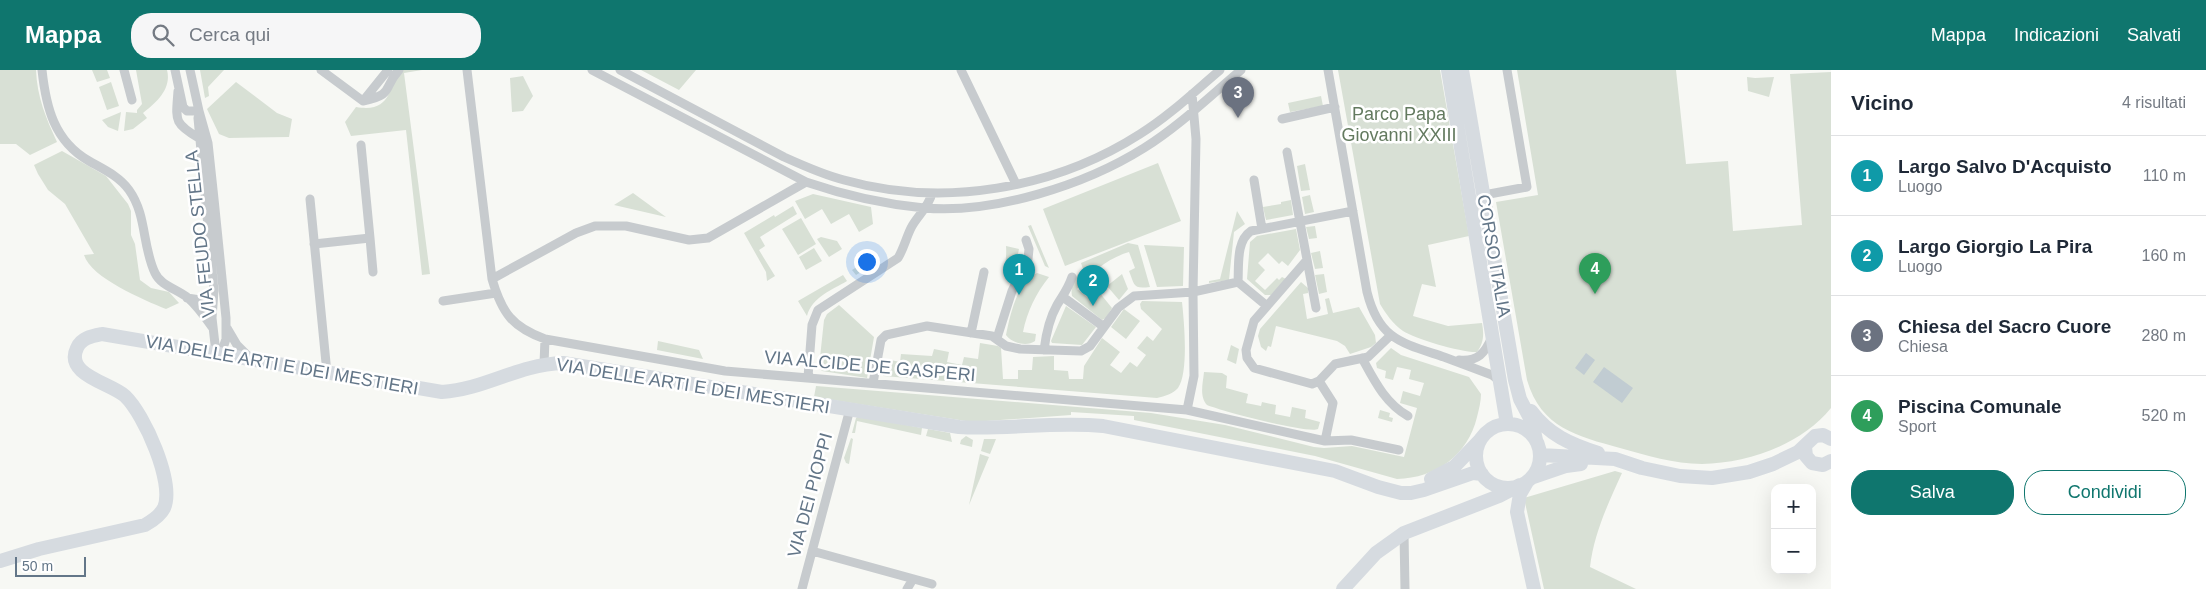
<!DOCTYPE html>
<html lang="it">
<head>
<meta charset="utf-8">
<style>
  body { margin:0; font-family:Arial,sans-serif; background:#f6f6f7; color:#1f2937 }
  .controls { position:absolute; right:15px; bottom:15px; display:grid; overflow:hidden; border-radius:10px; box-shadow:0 5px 20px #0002 }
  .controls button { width:45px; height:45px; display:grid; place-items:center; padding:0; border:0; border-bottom:1px solid #e0e1e3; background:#fff; color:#1f2937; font:25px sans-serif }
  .scale { position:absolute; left:15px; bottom:12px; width:71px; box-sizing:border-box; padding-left:5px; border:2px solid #637688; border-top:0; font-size:14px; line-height:18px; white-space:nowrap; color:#637688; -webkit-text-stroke:4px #fff; paint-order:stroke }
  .you { position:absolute; left:866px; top:191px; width:18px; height:18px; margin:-12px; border:4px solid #fff; border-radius:50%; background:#1a73e8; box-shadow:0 0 0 8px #1a73e833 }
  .badge { display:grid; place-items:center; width:32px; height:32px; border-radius:50%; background:#0f766e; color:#fff; font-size:16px; font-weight:700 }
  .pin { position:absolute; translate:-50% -41px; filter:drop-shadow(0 1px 2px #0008) }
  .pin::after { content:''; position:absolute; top:26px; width:18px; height:15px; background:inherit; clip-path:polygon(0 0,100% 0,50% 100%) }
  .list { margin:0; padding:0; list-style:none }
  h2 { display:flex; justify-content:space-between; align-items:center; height:65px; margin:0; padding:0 20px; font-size:21px }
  h2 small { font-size:16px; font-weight:400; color:#747a83 }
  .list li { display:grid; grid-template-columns:32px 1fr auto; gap:15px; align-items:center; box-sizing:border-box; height:80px; padding:0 20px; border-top:1px solid #e0e1e3 }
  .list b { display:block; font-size:19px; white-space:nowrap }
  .list p { margin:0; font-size:16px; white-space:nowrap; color:#747a83 }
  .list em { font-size:16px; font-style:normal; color:#747a83 }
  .actions { display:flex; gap:10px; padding:15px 20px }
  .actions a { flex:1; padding:11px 0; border:1px solid #0f766e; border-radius:20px; text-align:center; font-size:18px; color:#0f766e }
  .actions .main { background:#0f766e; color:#fff }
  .icon { flex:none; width:28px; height:28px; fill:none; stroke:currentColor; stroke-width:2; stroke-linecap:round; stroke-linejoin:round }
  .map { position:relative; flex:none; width:1831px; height:519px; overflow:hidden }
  header { display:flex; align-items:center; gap:30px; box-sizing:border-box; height:70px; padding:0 25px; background:#0f766e; color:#fff }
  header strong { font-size:24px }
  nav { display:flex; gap:28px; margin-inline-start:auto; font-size:18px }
  .search { width:350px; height:45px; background:#f6f6f7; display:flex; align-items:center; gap:12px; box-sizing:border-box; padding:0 18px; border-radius:20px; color:#747a83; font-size:19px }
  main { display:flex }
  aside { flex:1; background:#fff }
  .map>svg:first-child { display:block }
</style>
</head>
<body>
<header>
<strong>Mappa</strong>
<div class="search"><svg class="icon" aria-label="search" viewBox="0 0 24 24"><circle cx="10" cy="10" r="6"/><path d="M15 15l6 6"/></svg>Cerca qui</div>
<nav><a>Mappa</a><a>Indicazioni</a><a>Salvati</a></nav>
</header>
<main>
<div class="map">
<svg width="1831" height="519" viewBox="0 0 1831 519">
  <rect width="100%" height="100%" fill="#f7f8f4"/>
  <path fill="#d8e0d5" d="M0 0H36C37 27 46 48 57 72L30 85 16 74H0Z
    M92 0H107L110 8 97 12Z
    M136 0H167C172 19 156 33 143 43L147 48 133 59 124 61 126 42 137 43V40L142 34Z
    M200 0H224L208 17 209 26 205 28Z
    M402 0H422L404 3 430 204 422 205 406 60 351 66 345 52 356 37C392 43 387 18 402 0Z
    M641 0H696L679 20Z
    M1338 0H1440L1469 166 1428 175 1436 217 1422 214 1413 246 1448 256 1482 253C1484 264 1484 273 1477 282 1463 283 1415 269 1403 261 1393 254 1386 244 1380 234Z
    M1517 0H1676L1686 94 1728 91 1733 161 1802 155 1790 4 1831 2V338C1801 375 1748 393 1702 394 1674 394 1646 385 1620 378 1577 366 1541 358 1527 310L1496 132 1538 125Z
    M523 6 533 26 523 41 512 42 510 8Z
    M1747 7 1755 8 1774 7 1769 27 1748 21Z
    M111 12 119 36 107 40 99 17Z
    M236 12 277 43 292 49 289 67 229 68 219 64 207 39Z
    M1321 26 1323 36 1290 42 1288 33Z
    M121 42 118 61 108 57 102 50Z
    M62 81 106 106 128 134 131 141V165L135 174 140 210 151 218 169 222 179 233 166 239C144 230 91 208 84 185L94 184 65 134 48 120 38 104 34 95Z
    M1158 93 1181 151 1065 196 1043 139Z
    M1305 94 1310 120 1301 121 1297 96Z
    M633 123 666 147 614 135Z
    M813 124 871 137 873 154 859 162 849 144 831 154 822 139 805 149 795 131Z
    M1310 125 1314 142 1305 144 1302 127Z
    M1291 130 1293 145 1266 150 1263 137 1281 134V132Z
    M793 136 797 144 760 167 765 176 759 180 775 206 767 211 766 202 744 163 774 145 775 147Z
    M1237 141 1245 154 1234 162 1229 210 1209 213V211L1220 209Z
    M801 148 816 174 798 185 782 159Z
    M1031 155 1049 198 1045 196 1028 156Z
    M1315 156 1317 168 1309 169 1306 157Z
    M1296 159 1300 180 1288 196 1282 191 1279 194 1268 183 1258 193 1265 200 1255 211 1265 220 1277 208 1279 210 1282 207 1286 209 1271 225H1265L1247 209 1250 172 1257 166Z
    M821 167 837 171 842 179 829 187 817 169Z
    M1128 173 1138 175 1150 217C1133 219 1135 216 1129 201L1135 198 1129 182C1108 188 1091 203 1077 219L1091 230 1099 222 1112 238 1106 248 1102 250 1072 226C1070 216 1075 206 1083 199L1081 193Z
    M1144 175 1184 177 1183 216 1157 217Z
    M1006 176 1019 179 1013 208 1006 207C1004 197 1007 187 1006 176Z
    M814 178 822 191 806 200 799 187Z
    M1320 181 1323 198 1315 199 1311 183Z
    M874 186 878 192 856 205 852 200Z
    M1037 203 1049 207C1036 223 1027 242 1023 262L1036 264 1035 271C1027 277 1011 273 1006 265 1010 245 1017 212 1037 203Z
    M1122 204 1128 219 1119 230 1107 216Z
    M1324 204 1327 222 1319 224 1315 205Z
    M843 205 847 211C832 220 812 227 807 246L798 231Z
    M1301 212 1308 218V223L1303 224 1307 249 1328 244 1325 229 1329 228 1333 243 1359 237 1375 265 1376 273 1371 277 1350 284 1345 276 1337 271 1276 256 1271 277 1268 276 1266 281 1261 277 1258 266 1260 259Z
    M1142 231 1182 232C1184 250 1189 303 1178 318 1173 324 1165 326 1157 328L883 306 886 289 900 292 901 284 932 286 934 279 949 282 947 292 962 295 964 287 978 289 980 273 998 276 1001 278 1003 309H1018V300H1032L1033 287 1054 286V300L1068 301 1069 309H1083L1084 296 1102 268 1120 282 1110 295 1121 303 1130 292 1137 297 1146 285 1137 278 1147 266 1153 271 1162 259 1141 239 1140 234Z
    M839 235 874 267 867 308 822 301 819 297 824 250 827 244Z
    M1066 236 1096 257 1082 275 1052 273 1051 271Z
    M1124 239 1140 251 1126 269 1111 257Z
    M658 271 699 280 703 289 657 280Z
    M1231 275 1239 279 1236 294 1227 290Z
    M1391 278 1401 285 1469 307 1481 324C1481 331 1479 339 1477 347 1468 385 1436 408 1397 409L1315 386 1134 350V346L1071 342V345L972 352 814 327 816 316 1151 343 1225 355 1314 377 1324 378 1352 376 1404 387 1417 338 1400 333 1403 321 1420 326 1424 313 1409 309 1411 300 1397 297 1393 310 1385 308 1386 301 1377 298 1376 293Z
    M1204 302 1222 303 1227 306 1226 318 1248 324 1246 333 1261 336 1262 332 1276 335 1275 344 1290 347 1292 337 1306 340 1305 348 1320 352 1318 359C1308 364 1221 341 1207 335 1199 326 1203 313 1204 302Z
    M1380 340 1390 343 1389 347 1393 348 1392 352 1378 348Z
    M858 346 922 358 921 365 857 351 855 363H852L856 348Z
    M928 359 950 363 952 372 926 366Z
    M966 366 973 370 972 377 960 374 961 370Z
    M851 368 853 369 849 394 846 393 844 388Z
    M984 369H996L990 384 981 381Z
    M980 384 989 387 969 435Z
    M1615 401 1622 403C1608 434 1594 463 1590 497L1636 519H1544L1524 428Z"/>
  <path fill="#c1ccd2" d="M1586 283 1595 290 1584 305 1575 298Z
    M1604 297 1633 318 1622 333 1593 312Z"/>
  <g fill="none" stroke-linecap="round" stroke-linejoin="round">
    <path stroke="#c7cbce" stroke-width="9" d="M42 0C46 37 54 71 89 91 103 99 119 106 129 120 147 145 142 176 155 203 161 216 177 219 188 228 197 236 205 247 212 257
      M124 0 132 30
      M175 0 183 37 187 41H199
      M190 0 199 41 208 73 214 129 226 248V269L221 284
      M321 0 363 31C395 24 382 19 399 0
      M467 0 492 209C502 243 512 257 545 269L725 301 1187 340 1194 306 1193 222 1196 69 1192 24
      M592 0 806 112C844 125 883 134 924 138 994 144 1085 115 1144 78 1179 56 1209 27 1241 0
      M620 0 784 87C804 96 824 105 844 110 943 138 1054 119 1140 64 1169 46 1194 22 1220 0
      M961 0 1016 114
      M1328 0 1367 222C1379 270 1402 273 1444 287 1460 293 1476 299 1492 305L1501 312
      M178 21C176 50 173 53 199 68
      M363 31 388 0
      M198 48 214 221 212 248 216 283
      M1282 49 1335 37
      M1287 82 1316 238
      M1254 110 1262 159
      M1484 125 1527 117 1507 0
      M310 129 327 303
      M370 168 373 202
      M314 174 370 168 361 75
      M1307 190 1254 251 1246 280 1247 288 1254 298 1312 314 1319 311 1335 294 1368 287 1391 265
      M492 209 576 163 595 156H626L689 170 708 168 806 112
      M1238 212 1267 236
      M1063 227 1104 257
      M187 228 207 231 213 227
      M443 231 496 223
      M227 258 237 275 251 289
      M971 263 984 202
      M997 268 1012 221 1028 189 1029 179 1026 170
      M1044 280C1046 264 1049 249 1057 235 1063 225 1068 219 1072 207
      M1362 288C1374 310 1385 333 1408 346
      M1459 290C1478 292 1485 283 1492 267
      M544 294 545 269
      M808 307 812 255 818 240 898 188C904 178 906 168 911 158 917 146 929 137 932 123
      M1319 311 1333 333 1325 371
      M873 313 881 270 886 265 927 256 992 266 1006 276 1020 279 1081 281 1090 276 1118 238 1134 226 1193 222 1238 212C1239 195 1236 171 1251 161L1353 141
      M1187 340 1325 371 1351 370 1399 380
      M1404 463 1405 519
      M812 481 932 514
      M802 519 850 339
      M907 519 913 509"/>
    <path stroke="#d6dbe0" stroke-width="14" d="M1448 0 1507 354
      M1462 0 1515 310 1520 329 1532 352 1536 370
      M1531 341C1549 365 1570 374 1598 383
      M1476 386a32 32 0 1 1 64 0a32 32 0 1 1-64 0Z
      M1805 377 1806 386 1812 393 1823 395 1831 391
      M1540 385 1615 389 1642 398 1680 406 1712 408 1749 402 1773 394 1798 382 1815 366 1823 365 1831 369
      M1531 408 1566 396 1581 394
      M1431 409 1454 397 1480 370
      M1527 412 1520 424 1517 442 1534 519
      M0 491 39 479 145 455C152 451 160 446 164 438 175 413 144 344 125 326 111 313 64 305 77 278 81 268 92 266 102 264L442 322C486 319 516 295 563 293L959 357C1007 360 1055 351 1103 356L1335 401 1378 417 1401 423H1411L1424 420 1473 403 1482 404
      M1343 519 1376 483 1404 463 1499 426 1520 415"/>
  </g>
  <g text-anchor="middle" stroke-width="5" stroke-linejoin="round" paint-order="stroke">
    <g font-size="18" fill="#637a5f" stroke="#fff">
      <text x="1399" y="50">Parco Papa<tspan x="1399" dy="21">Giovanni XXIII</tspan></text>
    </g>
    <g font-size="18" fill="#637688" stroke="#fff">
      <text transform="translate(200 164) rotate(-96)" y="6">VIA FEUDO STELLA</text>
      <text transform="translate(1494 186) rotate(80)" y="6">CORSO ITALIA</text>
      <text transform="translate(282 295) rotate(10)" y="6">VIA DELLE ARTI E DEI MESTIERI</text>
      <text transform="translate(870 296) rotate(5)" y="6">VIA ALCIDE DE GASPERI</text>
      <text transform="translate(693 316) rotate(9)" y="6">VIA DELLE ARTI E DEI MESTIERI</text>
      <text transform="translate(810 425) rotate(-75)" y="6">VIA DEI PIOPPI</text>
    </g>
  </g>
</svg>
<div class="controls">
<button>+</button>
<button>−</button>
</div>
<div class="scale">50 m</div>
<div class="you"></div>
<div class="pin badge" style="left:1019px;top:225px;background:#0f9aa8">1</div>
<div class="pin badge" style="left:1093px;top:236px;background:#0f9aa8">2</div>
<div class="pin badge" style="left:1238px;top:48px;background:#6b7280">3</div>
<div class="pin badge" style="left:1595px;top:224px;background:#2e9e5b">4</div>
</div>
<aside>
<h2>Vicino<small>4 risultati</small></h2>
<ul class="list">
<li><span class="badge" style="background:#0f9aa8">1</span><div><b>Largo Salvo D'Acquisto</b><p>Luogo</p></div><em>110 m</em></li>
<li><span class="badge" style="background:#0f9aa8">2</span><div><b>Largo Giorgio La Pira</b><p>Luogo</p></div><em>160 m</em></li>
<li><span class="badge" style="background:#6b7280">3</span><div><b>Chiesa del Sacro Cuore</b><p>Chiesa</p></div><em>280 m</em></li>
<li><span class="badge" style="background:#2e9e5b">4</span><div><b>Piscina Comunale</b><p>Sport</p></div><em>520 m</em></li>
</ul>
<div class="actions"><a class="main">Salva</a><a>Condividi</a></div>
</aside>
</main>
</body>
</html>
